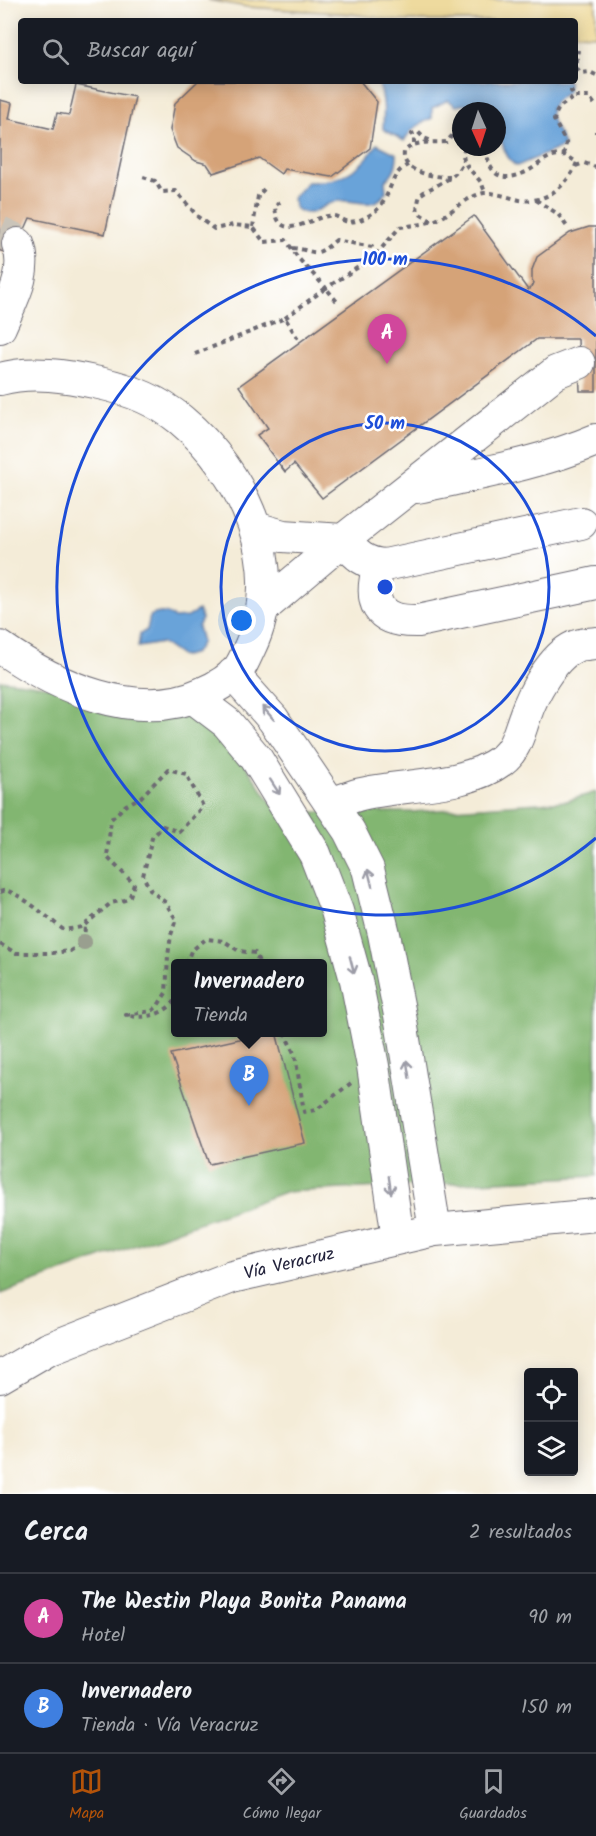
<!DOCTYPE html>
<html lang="es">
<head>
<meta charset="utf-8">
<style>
  body { margin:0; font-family:Kalam,sans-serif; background:#20242c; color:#f1f3f6 }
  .controls { position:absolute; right:18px; bottom:18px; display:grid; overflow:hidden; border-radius:6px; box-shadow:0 3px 15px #0003 }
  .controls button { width:54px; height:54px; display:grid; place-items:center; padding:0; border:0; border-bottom:2px solid #363941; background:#171b24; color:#f1f3f6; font:30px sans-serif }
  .compass { position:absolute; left:452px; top:102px; width:54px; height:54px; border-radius:50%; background:#171b24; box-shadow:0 3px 15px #0003; rotate:177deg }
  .you { position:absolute; left:242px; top:621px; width:21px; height:21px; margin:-15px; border:4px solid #fff; border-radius:50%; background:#1a73e8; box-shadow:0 0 0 9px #1a73e833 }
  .badge { display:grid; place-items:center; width:39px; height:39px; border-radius:50%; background:#b45309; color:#fff; font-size:20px; font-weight:700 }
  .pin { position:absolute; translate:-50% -50px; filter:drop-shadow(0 2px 3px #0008) }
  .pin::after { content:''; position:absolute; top:32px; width:21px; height:18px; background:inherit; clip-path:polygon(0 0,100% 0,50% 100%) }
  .popup { position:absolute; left:171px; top:959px; width:156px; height:78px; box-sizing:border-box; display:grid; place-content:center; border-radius:6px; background:#171b24; filter:drop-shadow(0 2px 4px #0005); font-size:20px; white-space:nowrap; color:#9ea1a6 }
  .popup b { font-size:22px; color:#f1f3f6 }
  .popup::after { content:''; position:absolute; left:50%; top:100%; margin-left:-12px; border:12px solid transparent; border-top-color:#171b24 }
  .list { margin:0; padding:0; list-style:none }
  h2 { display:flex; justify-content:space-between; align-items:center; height:78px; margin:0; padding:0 24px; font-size:26px }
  h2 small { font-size:20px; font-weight:400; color:#9ea1a6 }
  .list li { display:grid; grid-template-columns:39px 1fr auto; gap:18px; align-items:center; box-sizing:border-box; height:90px; padding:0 24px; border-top:2px solid #363941 }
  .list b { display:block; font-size:22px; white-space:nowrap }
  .list p { margin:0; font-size:20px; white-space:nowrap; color:#9ea1a6 }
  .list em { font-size:20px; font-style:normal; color:#9ea1a6 }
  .icon { flex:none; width:33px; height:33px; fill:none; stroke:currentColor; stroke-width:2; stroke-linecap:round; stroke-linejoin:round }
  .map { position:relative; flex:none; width:596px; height:1494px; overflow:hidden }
  .search { position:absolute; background:#171b24; box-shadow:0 3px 15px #0003; left:18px; right:18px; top:18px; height:66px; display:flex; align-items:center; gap:15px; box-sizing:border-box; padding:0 21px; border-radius:6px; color:#9ea1a6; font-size:22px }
  .sheet { height:258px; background:#171b24 }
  nav { display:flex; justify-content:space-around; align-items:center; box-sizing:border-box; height:84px; border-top:2px solid #363941; background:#171b24; font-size:16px; color:#9ea1a6 }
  nav a { display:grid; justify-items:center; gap:3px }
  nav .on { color:#b45309 }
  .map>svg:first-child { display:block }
</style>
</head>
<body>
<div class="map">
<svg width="596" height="1494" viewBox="0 0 596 1494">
  <rect width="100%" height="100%" fill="#fff"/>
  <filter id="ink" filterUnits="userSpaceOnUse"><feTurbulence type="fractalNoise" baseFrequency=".0167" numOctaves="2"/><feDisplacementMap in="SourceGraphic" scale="12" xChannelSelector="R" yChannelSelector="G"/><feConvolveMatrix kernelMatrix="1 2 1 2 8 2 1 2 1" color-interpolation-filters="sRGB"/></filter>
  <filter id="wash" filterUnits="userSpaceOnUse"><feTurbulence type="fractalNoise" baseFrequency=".008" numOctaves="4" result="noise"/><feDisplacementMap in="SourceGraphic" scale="24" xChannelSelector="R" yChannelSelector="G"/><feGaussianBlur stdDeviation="1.35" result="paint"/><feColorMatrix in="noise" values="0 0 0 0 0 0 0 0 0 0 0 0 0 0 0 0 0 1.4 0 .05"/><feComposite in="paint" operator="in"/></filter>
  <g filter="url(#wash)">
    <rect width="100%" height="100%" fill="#f4ecd8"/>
    <path fill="#82b671" stroke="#526c56" stroke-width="1.5" fill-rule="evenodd" d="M0 680C74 688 146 705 217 725L278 812H411L567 801 596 792V1176L285 1192 0 1294ZM176 964H322V1032H176Z"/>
    <path fill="#eeda9e" stroke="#887e6c" stroke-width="1.5" d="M208 0H596V35L575 34V21H399L352 14 247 7Z"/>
    <path fill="#69a3d9" stroke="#46628a" stroke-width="1.5" d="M377 81H568V91C564 95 560 97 556 101 541 116 561 131 564 146L517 166C503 160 497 125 497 111H479C473 104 465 103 456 106L448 100 432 108V118C419 124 411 129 404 141L383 129C384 112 385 97 377 81Z
      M377 144 397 154C397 166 394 173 385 181L386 192C374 212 356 199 338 201 321 203 312 222 295 208L293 198 307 182C338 183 362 170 377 144Z
      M198 610 202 619 198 627 202 642 195 653 182 657 162 643 138 647 140 634 147 630 150 616C160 612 166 611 174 618L188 617Z"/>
    <g id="blocks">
      <path fill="#d5a378" d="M198 81H360L377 102 370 148 332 177 284 169 281 174 259 158 213 173 207 164 196 161 177 148 170 130 175 103Z
        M76 85 135 97 105 234 30 218 14 254 0 251V100L12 103 9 119 53 129 57 113 69 115Z
        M474 216 528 290 534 284 532 281V270L537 257 570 233 589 227H596V391H580L578 339H537L322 498 294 464 285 472 257 435 268 428 239 386Z
        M271 1032H276L305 1143 209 1164 171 1054Z"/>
    </g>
  </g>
  <g filter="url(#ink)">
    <use href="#blocks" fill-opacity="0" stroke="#6c6972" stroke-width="1.5"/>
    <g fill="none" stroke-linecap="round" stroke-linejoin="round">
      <path stroke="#cac4b9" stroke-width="32" stroke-dasharray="32 16" stroke-linecap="butt" d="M0 232 13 238 18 244"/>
      <defs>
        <path id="minor" d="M0 327C11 301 29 272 18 244
          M0 379C32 370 67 376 99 383 128 389 158 401 181 420 244 472 288 569 250 647 247 653 244 661 240 667 231 679 217 687 203 693 137 724 54 685 0 647
          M417 487C477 474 539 464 596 440
          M255 528 283 536 343 540C356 555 365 564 385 565L581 523
          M379 565C368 602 376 622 418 621L596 583
          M264 607 343 540 556 372 579 363
          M233 674 273 719 349 831 368 869 384 934 400 1015 435 1230
          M194 698 227 723 256 758 315 854 337 911 356 980 373 1066 398 1238
          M331 804C339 801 348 798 357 795 402 783 463 789 502 760 516 749 519 732 525 716 532 695 552 657 574 647 580 644 589 644 596 643
          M0 1377 48 1349 232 1277 435 1230 596 1215"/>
      </defs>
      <use href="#minor" stroke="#6c6972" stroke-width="34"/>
      <path stroke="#6c6972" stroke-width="4" stroke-dasharray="4.5 4.5" stroke-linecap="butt" d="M576 68 582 73 590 72 596 75
        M575 71 578 50
        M572 81 571 91 574 97H589L596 106
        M596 131V133
        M414 144V136L412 134 418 132 424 138 434 142
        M465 147C458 165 474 171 482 184 483 187 484 190 486 193
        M564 155 566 143 554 120C558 104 563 106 574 97
        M576 166 584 163 596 167
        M143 177 155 181 162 192 176 191 198 217 214 229 233 225 253 227 264 242 286 240 298 258 326 288 374 257 400 227C415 225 430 224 444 216 456 208 469 196 484 193 495 192 510 198 520 200 545 204 569 185 577 162 571 159 566 154 559 155 545 156 538 166 526 172 500 184 488 174 486 147
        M450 177C435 177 401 173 404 152 414 140 431 143 446 142L452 136 455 128 461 129
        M536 200 558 214 568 228
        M280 202 275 206C277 245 309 218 328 216 336 215 339 218 345 221 355 224 366 218 374 212 392 199 388 174 408 165
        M432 221C416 212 415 214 420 195 434 184 460 179 463 159
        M253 227 258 196 265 188
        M292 248C317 250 313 260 336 240L372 247 374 256
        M285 318 326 288 339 304
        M195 354 285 318 300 342
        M0 892 6 890C28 899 45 916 64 930L82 927 111 903 125 900 130 896 134 884 107 857 111 819 126 805 141 797 168 769 186 774 203 806 179 832 163 826 152 838 143 876 151 891 165 902 176 919 171 935 168 956 166 993 157 1007 152 1011 126 1015C143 1020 164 1015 176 1000
        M0 944 16 953H53L70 951 84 942 85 925
        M186 964 191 951 206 939 224 941 239 951 255 953 260 964
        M284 1032 295 1055 304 1112 316 1110 351 1083"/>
      <use href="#minor" stroke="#fff" stroke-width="32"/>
    </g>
    <circle fill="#999f8f" cx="84" cy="942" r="8"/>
    <defs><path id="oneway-shaft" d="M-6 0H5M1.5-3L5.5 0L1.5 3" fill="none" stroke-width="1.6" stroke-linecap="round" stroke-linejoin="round" transform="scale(1.5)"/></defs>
    <g stroke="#9c9ca7">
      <use href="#oneway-shaft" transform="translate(268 713) rotate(-131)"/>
      <use href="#oneway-shaft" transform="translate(275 787) rotate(57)"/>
      <use href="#oneway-shaft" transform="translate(370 878) rotate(-104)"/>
      <use href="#oneway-shaft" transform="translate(352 965) rotate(75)"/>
      <use href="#oneway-shaft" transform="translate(408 1069) rotate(-99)"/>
      <use href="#oneway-shaft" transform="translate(390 1185) rotate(82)"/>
    </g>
  </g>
  <g fill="none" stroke="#1d4ed8" stroke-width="3">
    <circle cx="385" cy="587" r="164"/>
    <path d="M596 838A328 328 0 1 1 596 336"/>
  </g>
  <g text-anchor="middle" stroke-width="5" stroke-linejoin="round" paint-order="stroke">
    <g font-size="18" fill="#22223b" stroke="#fff">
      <text transform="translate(289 1263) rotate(-13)" y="6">Vía Veracruz</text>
    </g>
  </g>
  <circle cx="385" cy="587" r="9" fill="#1d4ed8" stroke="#fff" stroke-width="3"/>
  <g font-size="18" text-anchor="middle" font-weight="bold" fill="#1d4ed8" stroke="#fff" stroke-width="5" stroke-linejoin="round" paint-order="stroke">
    <text x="385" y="265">100 m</text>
    <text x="385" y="429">50 m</text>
  </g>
</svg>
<div class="controls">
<button><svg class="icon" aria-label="locate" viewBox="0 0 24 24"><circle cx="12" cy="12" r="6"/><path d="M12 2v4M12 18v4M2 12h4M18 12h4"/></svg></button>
<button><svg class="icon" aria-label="layers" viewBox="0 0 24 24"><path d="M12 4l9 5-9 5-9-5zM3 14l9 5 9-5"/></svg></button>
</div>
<svg class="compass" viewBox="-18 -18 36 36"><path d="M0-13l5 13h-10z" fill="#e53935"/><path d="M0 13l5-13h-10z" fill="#9ea1a6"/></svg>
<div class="you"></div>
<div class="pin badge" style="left:387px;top:364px;background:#d1479c">A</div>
<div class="pin badge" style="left:249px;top:1106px;background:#3f7fe0">B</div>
<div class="popup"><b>Invernadero</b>Tienda</div>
<div class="search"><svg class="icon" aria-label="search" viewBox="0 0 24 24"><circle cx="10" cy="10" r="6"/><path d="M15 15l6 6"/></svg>Buscar aquí</div>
</div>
<section class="sheet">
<h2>Cerca<small>2 resultados</small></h2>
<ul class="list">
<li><span class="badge" style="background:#d1479c">A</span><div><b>The Westin Playa Bonita Panama</b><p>Hotel</p></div><em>90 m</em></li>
<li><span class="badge" style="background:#3f7fe0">B</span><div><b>Invernadero</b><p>Tienda · Vía Veracruz</p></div><em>150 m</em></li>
</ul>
</section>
<nav>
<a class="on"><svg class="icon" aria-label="map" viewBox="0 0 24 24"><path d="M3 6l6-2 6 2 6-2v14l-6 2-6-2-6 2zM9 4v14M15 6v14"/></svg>Mapa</a>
<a><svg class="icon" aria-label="directions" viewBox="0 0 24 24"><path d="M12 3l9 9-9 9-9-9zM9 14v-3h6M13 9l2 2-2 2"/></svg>Cómo llegar</a>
<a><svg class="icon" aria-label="saved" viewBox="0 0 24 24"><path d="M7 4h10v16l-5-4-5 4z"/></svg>Guardados</a>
</nav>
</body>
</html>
